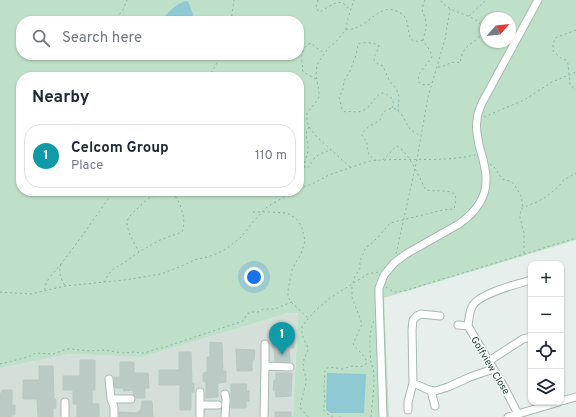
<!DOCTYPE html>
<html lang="en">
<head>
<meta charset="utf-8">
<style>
  body { margin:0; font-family:Overpass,sans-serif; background:#f2f2f3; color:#1f2937 }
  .controls { position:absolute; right:12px; bottom:12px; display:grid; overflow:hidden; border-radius:8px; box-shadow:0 1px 3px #0004 }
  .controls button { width:36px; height:36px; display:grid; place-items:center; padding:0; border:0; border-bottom:1px solid #e0e1e3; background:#fff; color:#1f2937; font:20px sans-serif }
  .compass { position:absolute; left:480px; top:12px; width:36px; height:36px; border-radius:50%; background:#fff; box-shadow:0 1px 3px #0004; rotate:62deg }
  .you { position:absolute; left:254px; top:277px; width:14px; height:14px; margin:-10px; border:3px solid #fff; border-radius:50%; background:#1a73e8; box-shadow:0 0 0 6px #1a73e833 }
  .badge { display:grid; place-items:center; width:26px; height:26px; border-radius:50%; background:#7f5249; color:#fff; font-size:13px; font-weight:700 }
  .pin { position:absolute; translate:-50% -33px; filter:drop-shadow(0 1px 2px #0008) }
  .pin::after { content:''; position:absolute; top:21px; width:14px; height:12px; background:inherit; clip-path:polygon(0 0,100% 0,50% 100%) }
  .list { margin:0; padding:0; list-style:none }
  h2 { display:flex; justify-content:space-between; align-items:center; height:52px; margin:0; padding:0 16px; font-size:17px }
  h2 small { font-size:13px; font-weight:400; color:#747a83 }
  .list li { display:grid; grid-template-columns:26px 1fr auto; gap:12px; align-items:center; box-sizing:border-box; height:64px; margin:0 8px 8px; padding:0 8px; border:1px solid #e0e1e3; border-radius:16px }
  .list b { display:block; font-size:15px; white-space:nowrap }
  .list p { margin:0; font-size:13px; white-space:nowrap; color:#747a83 }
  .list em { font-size:13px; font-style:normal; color:#747a83 }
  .icon { flex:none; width:22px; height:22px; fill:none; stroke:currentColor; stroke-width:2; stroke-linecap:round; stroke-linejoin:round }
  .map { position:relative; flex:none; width:576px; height:417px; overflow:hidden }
  .search { position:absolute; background:#fff; box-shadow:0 1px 3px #0004; left:16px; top:16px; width:288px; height:44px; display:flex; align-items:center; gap:10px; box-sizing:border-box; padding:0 14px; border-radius:16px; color:#747a83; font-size:15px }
  .panel { position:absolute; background:#fff; box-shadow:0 1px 3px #0004; left:16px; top:72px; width:288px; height:124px; border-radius:16px }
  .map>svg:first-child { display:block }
</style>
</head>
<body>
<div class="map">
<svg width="576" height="417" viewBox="0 0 576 417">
  <rect width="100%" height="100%" fill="#e6efeb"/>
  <path fill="#d4dfda" d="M288 313H298L295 369 293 417H0V368L70 354 142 357Z"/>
  <path fill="#bfe0c8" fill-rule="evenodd" d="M0 0H576V240L384 298 389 417H293L298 313H288L142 357 70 354 0 368ZM486 18H510V42H486ZM21 21H299V55H21ZM21 77H299V191H21Z"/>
  <path fill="#8ec9d4" d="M188 1 193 14 191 19 188 21H161C167 13 177 2 188 1Z
    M327 373 366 374 364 413H331L326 410Z"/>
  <path fill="#bbcac4" stroke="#b8c9c2" d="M273 337 294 338V348H289L290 362 275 361 274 348 272 347Z
    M210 342 222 343 223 371H226V382L218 383V397L206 398V382L203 381V373L207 372V357H210Z
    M236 349 255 350 254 360H252V371H237Z
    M179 352H191L192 383H194V392H191V410H180V385H159V370H179Z
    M80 360H95V390H92V404H99V417H77V404H73V390H63V376H80Z
    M120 362H134V373H148L149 388H145V398H136L133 394V390L124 391 123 388H115L114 377H120Z
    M39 366H53L54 399H56V408H53V417H38L37 399H23V380H39Z
    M276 373H292L291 396 276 397 275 390H273L274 380H276Z
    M231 384H247L246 391H249V401H246V408H231Z
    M2 390H12V405H15V415H12V417H0V393H2Z
    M142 401H152L153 417H119V412L137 413 141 409Z
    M275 412H291V417H275Z"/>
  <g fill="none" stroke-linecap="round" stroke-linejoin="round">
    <defs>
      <path id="minor" d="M458 325 468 326 503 385 518 414
        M468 326C469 319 469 311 473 305 481 293 517 284 531 280
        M489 361 523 339 531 337
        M265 366V344
        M109 379 111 399 114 407V417
        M413 383 429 390 435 391 448 387 470 377 493 369
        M431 391 435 406
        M225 394 226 399 225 417
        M111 399H131
        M561 401 576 397
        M200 405H218
        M408 410V402L413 383 412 330 413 320 417 316 421 314 440 316
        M65 417V402
        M200 417V392
        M264 417 265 366 290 367
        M383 417 379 296V288L384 275 394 263 406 254 459 224C473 214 486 199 486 181 487 170 482 156 479 145 478 137 475 129 477 120 477 114 480 108 482 103L538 0
        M508 417 559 402"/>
    </defs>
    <use href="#minor" stroke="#a8b8b2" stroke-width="9"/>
    <path stroke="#86b3a5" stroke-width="1" stroke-dasharray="2 3" stroke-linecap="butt" d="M318 0 316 8 319 12C322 11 325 9 328 7 338 1 342 0 350 10
      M425 0C419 13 425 12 426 23 427 29 424 34 423 40 426 46 431 50 432 57L419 74 418 81C421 86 427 85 432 84
      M469 16 486 0
      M116 18 123 10 127 0
      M231 21 234 0
      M346 29C362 33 378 5 393 10 397 11 402 13 404 16 412 24 403 47 423 40
      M576 30 555 38 553 44V51L562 59 566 60 568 64 570 85 576 90
      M438 67C447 67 449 60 460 63 461 59 462 52 465 49 470 43 477 41 481 34 489 19 458 14 449 8 445 6 443 3 440 0
      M208 77 215 67 221 55
      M316 79 303 72C302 68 303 66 302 62 301 54 302 47 311 43 315 46 319 51 324 52
      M392 108C396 101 390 94 382 93 374 96 372 106 364 110 357 114 352 110 345 112L342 109 339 97 343 89 344 81 350 71 356 55 358 44C363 42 375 42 379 46 378 52 373 55 374 60L378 64 383 66 390 82 395 87 398 93 399 97 398 111
      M484 117 524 100 552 82 576 72
      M309 127C303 135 309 141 308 149 308 156 303 161 305 168H307C311 166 310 163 313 160 318 154 324 152 331 150
      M384 160C415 158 445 162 475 155
      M376 161 375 159C367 156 367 149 367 141 353 133 373 125 380 120 381 119 381 116 382 115 383 112 386 110 389 109 401 105 404 122 410 129 413 132 417 134 421 135
      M490 164 495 168 502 179 510 181 514 184 521 196 523 207
      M350 167 317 137 309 127 307 121V113L316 102 319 97V92L316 74 317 65 328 48 336 42 346 29 348 18 354 0
      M299 189 314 183 329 175 349 168 370 161 381 160
      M253 212H269L287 213 295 218 299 222 302 228 305 241 301 254 295 264 292 270 288 290V296L290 301 308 318
      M524 253V233L520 218 521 209 527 206 537 202 546 197 558 187 564 180 576 173
      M396 254 417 159 428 97 445 39 450 9
      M61 264C58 273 61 278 65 286
      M104 282 108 275 112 270 125 262 139 252 160 240 182 232C185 224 184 216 181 208 173 180 151 194 137 209 133 212 127 218 127 223 127 232 135 244 139 252
      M353 283 354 278 360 268V261L366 247 370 245 379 236 390 223 443 210 454 209C455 208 456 196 455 194 446 189 436 192 426 190 419 178 410 153 397 146 391 150 389 156 382 160
      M386 287 394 292 404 291 576 238
      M45 290C44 282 52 275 57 269 77 244 95 217 114 191
      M0 292 31 294 65 286 125 280 161 274 182 266 194 260 207 257 216 254 226 249 240 238 246 231 252 223 267 207 294 191
      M0 364 28 357 36 353 53 354 67 349H71L90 351 103 350 124 353 134 352 140 353H145L156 349 162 348 243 321 247 314 251 312H258L264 309H275L292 302
      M308 417 301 409 300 406 306 383V378L303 367 304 359 308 350 307 345 304 340 302 334V326L315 311 330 298 368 274 378 272
      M333 417 326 413 323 409 325 403 324 387 325 369C331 366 335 368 341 369 345 369 348 367 351 366 359 366 360 369 367 363 365 354 357 351 353 344L362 324 352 297V284
      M339 417H344
      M371 417C372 404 377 374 371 363 370 351 368 331 374 321"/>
    <use href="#minor" stroke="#fff" stroke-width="7"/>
  </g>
  <g text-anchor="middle" stroke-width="3" stroke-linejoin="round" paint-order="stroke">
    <g font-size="10" fill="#24423a" stroke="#f7fbf9">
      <text transform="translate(491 365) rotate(59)" y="4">Golfview Close</text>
    </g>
  </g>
</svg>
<div class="controls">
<button>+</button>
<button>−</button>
<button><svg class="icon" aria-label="locate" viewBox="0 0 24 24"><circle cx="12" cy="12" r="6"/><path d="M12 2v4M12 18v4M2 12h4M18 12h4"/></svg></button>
<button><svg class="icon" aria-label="layers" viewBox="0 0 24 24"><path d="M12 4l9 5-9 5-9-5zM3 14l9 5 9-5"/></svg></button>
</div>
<svg class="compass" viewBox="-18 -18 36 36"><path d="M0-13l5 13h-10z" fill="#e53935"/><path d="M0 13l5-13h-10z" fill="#747a83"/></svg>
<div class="you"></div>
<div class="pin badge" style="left:282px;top:355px;background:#0f9aa8">1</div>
<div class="search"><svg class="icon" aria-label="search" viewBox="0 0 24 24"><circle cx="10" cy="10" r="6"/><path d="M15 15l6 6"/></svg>Search here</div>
<section class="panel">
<h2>Nearby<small></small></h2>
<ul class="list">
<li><span class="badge" style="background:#0f9aa8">1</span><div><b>Celcom Group</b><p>Place</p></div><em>110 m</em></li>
</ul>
</section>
</div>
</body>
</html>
